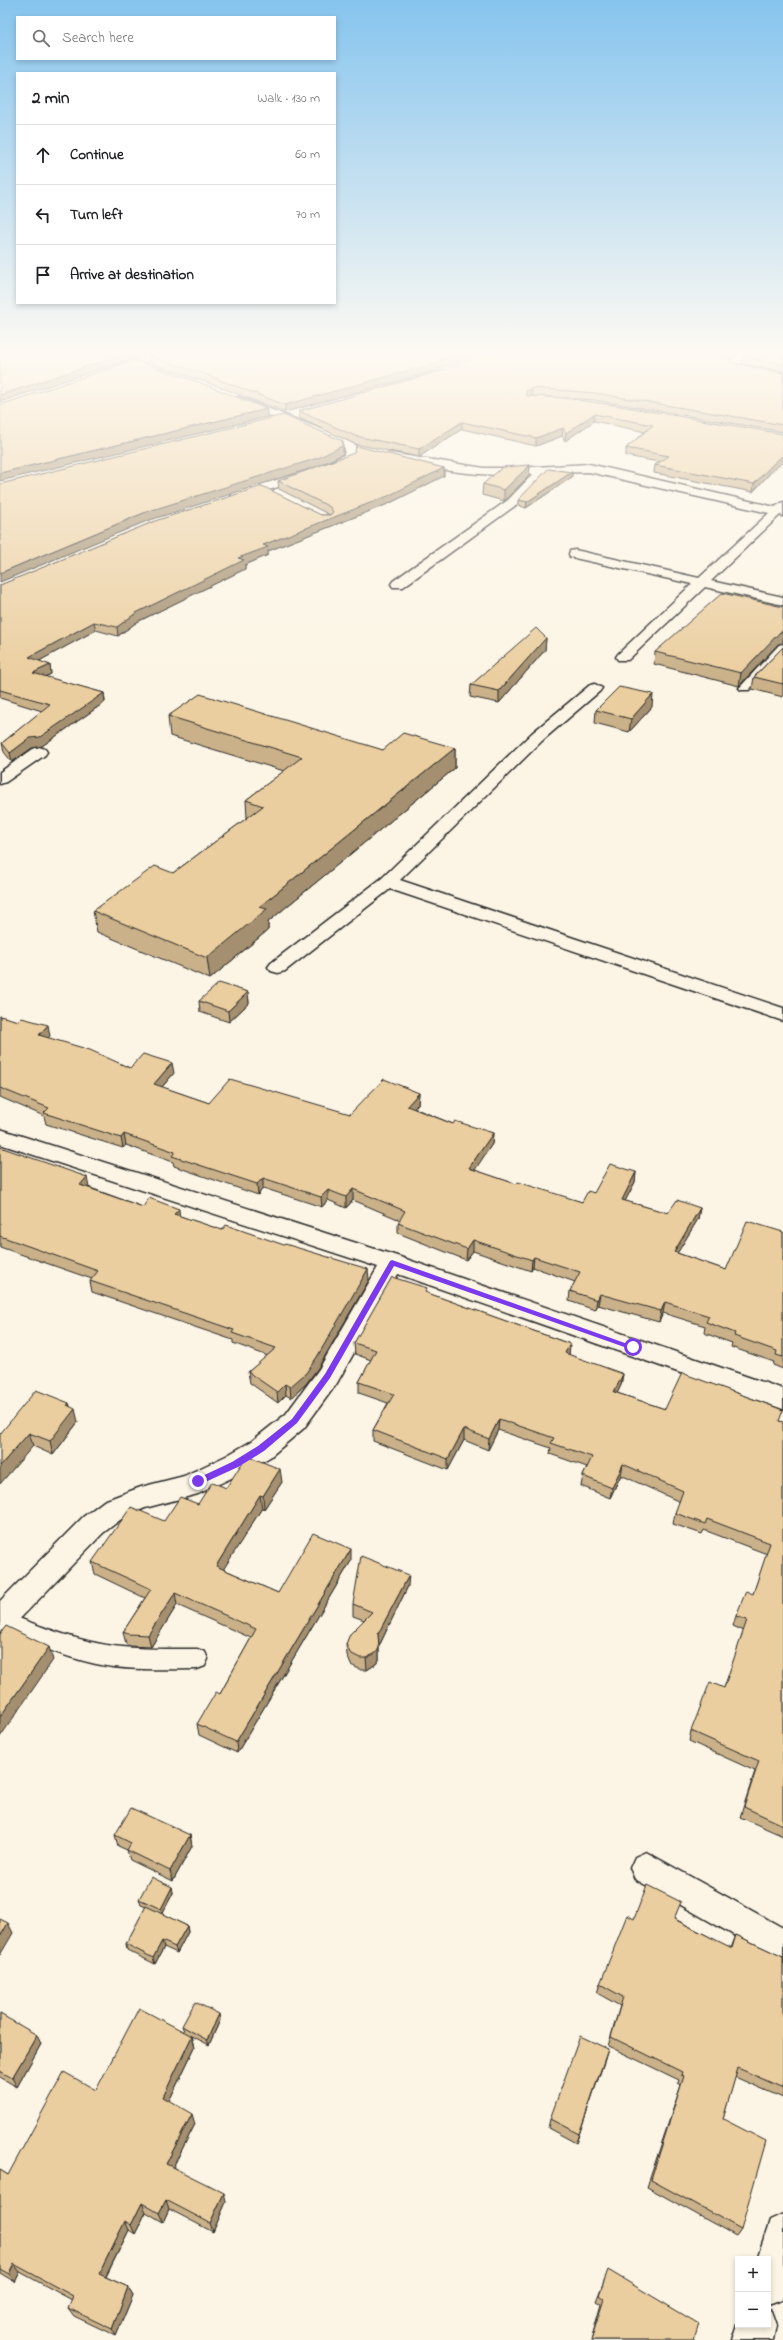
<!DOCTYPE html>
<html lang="en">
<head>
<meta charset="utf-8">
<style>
  body { margin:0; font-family:"Indie Flower",sans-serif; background:#f2f2f2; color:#202124 }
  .controls { position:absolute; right:12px; bottom:12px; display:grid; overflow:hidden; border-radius:0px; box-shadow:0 2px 6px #0003 }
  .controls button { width:36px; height:36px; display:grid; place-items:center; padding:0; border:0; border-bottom:1px solid #e0e0e0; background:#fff; color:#202124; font:20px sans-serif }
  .stop { position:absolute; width:12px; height:12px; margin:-9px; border:3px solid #7c3aed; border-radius:50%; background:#fff }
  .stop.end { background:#7c3aed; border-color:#fff; box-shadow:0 1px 4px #0008 }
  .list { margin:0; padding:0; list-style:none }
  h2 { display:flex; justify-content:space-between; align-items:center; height:52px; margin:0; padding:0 16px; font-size:17px }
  h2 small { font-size:13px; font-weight:400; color:#757577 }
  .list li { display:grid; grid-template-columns:26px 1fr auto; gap:12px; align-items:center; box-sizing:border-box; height:60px; padding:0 16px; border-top:1px solid #e0e0e0 }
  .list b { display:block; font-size:15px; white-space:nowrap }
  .list em { font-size:13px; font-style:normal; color:#757577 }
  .icon { flex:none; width:22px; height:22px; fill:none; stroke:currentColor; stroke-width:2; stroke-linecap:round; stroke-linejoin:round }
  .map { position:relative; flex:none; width:783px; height:2340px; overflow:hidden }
  .search { position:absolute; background:#fff; box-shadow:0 2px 6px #0003; left:16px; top:16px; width:320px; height:44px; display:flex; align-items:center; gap:10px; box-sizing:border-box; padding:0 14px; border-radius:0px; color:#757577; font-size:15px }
  .panel { position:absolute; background:#fff; box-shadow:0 2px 6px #0003; left:16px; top:72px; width:320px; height:232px; border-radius:0px }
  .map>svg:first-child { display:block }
</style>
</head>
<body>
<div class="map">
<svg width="783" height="2340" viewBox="0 0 783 2340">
  <rect width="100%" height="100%" fill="#fcf5e5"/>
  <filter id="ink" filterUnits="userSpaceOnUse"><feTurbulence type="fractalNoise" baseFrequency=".025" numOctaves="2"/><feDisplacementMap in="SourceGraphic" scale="8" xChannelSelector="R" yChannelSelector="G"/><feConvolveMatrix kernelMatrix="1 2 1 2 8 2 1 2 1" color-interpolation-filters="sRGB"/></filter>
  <g filter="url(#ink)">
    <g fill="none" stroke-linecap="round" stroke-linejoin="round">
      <defs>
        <path id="service" d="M783 644V654L749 690H741L739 688 741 686 779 645Z
          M0 1611C32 1623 63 1636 96 1643 129 1650 163 1649 197 1649L205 1652 208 1659 205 1666 197 1669C163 1669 129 1671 96 1664 63 1657 32 1643 0 1631Z"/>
        <path id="minor" d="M160 351H175L113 373 109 374 104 371Z
          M744 351H756L739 365 783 373V379L731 369 728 364 729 362Z
          M239 397 336 435 355 445 356 457 327 471 241 499H233L231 496 233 493 319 467 344 455 345 448 328 439 235 402V398Z
          M389 453 484 468H516L589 464 775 507 783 502V516L780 515 711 581 783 597V605L705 587 628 660H618L616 657 618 654 692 584 570 557 569 554 570 551 575 550 699 578 769 513 589 472 547 473 516 505 403 587H393L391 584 393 581 508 500 533 474C484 478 433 470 385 458L383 456Z
          M595 684 602 688 600 691 544 739 400 880 783 1008V1021L390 889 285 971 278 973 271 971 268 967 271 963 382 878 532 733 590 685Z
          M39 747 45 749 47 752 45 755 6 782 0 784V772L33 749Z
          M0 1129 400 1257 783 1389V1409L398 1274 337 1383 304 1428 270 1457 244 1472 198 1494 145 1508 124 1517 103 1533 10 1629 0 1633V1601L83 1517 104 1501 141 1487 184 1476 226 1456 252 1441 286 1414 319 1369 378 1267 0 1144Z
          M646 1852 783 1928V1963L635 1879 630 1868 635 1857Z
          M783 2214V2296L782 2300 768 2305V2259H757L770 2220Z
          M768 2310 771 2311 776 2325 773 2340H733L738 2324 768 2325Z"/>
      </defs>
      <use href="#service" stroke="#2b2b2b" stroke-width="3"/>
      <use href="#minor" stroke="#2b2b2b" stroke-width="3"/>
      <use href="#service" fill="#fcf5e5" fill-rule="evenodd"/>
      <use href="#minor" fill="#fcf5e5" fill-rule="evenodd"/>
    </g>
    <path fill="#cab189" stroke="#2b2b2b" d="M783 351V371L742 364 743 357Z
      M149 356 435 371 285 412 206 382 149 363Z
      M729 360 732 363 783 373V432L594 400 531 396H530L614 405 771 472 753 492 654 473 655 465 659 462 626 456V448L645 432 594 421 565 441 562 436 536 446 462 429 419 457 355 444 299 418V411L444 370Z
      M530 465 529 476 504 501 482 495 483 484Z
      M444 468V476L388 504 268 551V555L245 565V569L137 622 118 636 96 630 39 661 50 665 51 674 45 677 104 693 105 702 42 746 32 748 12 762 4 752 2 743 42 711 0 698V585L321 515H330L279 489 278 481Z
      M572 477 526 508 518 505V500Z
      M783 607V643L778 644 739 686 654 664 655 652Z
      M546 638 545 650 499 703 470 697 471 685Z
      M783 647V697L752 689 754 677Z
      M652 707 629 732 595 723 596 710Z
      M168 716 383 750 455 748V768L268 922V930L210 979 97 932 93 911 173 873 247 818 246 800 284 771 170 736Z
      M248 992 249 1003 229 1022 200 1012 199 1001Z
      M0 1016 50 1036 48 1038 130 1068 174 1073 162 1087 209 1103 350 1114 419 1093 418 1104 414 1108 453 1124 493 1133 492 1144 474 1170 516 1184 582 1202 594 1193 636 1172 635 1182 625 1201 668 1213 700 1208 698 1219 677 1253 726 1270 783 1232V1369L773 1365 774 1362 731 1347 732 1343 704 1333 705 1326 663 1313 659 1322 598 1305 595 1310 569 1301 570 1291 575 1282 533 1267 531 1271 473 1251 466 1260 398 1233V1223L400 1220 353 1200 346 1208 328 1200 322 1207 263 1188 258 1195 174 1166 173 1162 126 1145 123 1148 46 1124 44 1116 0 1097Z
      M0 1147 88 1187 143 1207 180 1216 369 1280 318 1368 306 1384 291 1398 286 1395 278 1403 250 1383 248 1372 268 1356 233 1343V1340L92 1292 90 1281 92 1279 0 1247Z
      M427 1293 570 1344 569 1355 623 1374 621 1385 617 1393 665 1409 779 1421 783 1422V1836L740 1817 755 1771 689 1741 691 1731 724 1688 744 1631 733 1626 736 1616 753 1594 767 1554 704 1530 702 1534 673 1524 675 1513 680 1502 621 1475 610 1498 581 1486 583 1476 587 1467 550 1454 551 1448 498 1430 488 1450 464 1440 448 1470 373 1441V1430L388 1403 359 1393V1382L371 1360 355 1354 354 1343Z
      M69 1403 70 1406 78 1422 53 1455 33 1446 0 1434Z
      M282 1482 264 1509 262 1508 223 1569 278 1593 351 1561 237 1753 199 1735 197 1724 220 1694 251 1638 177 1605 151 1647 130 1646 126 1644 123 1632 145 1598 95 1574 92 1562 164 1521 198 1504 226 1488Z
      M408 1586 379 1646V1660L376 1664 367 1670H361L351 1665 347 1655 346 1644 364 1620 353 1616V1604Z
      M115 1835H190L192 1846 173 1881 130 1860 127 1850 118 1846Z
      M172 1887 173 1893 162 1914 187 1926 188 1932 177 1953 164 1947 155 1964 127 1950 126 1944 146 1907 141 1905 139 1899Z
      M634 1919H675L731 1948 736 1935 783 1957V2098L735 2077 723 2119 741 2229 736 2236 647 2187 681 2085 678 2083 679 2080 608 2046 620 2006 597 1993 600 1984Z
      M0 2014 41 2044 17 2087 0 2077Z
      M220 2020 209 2045 192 2036 195 2047 169 2101 195 2124 173 2167 226 2202 213 2232 169 2209 163 2222 146 2212 135 2234 129 2230 106 2277 128 2287 133 2295 116 2336 74 2316 68 2308 72 2300 20 2272 15 2282 0 2273V2170L8 2175 96 2090 184 2031 182 2026Z
      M605 2059 576 2143 548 2128 550 2119Z
      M606 2276 694 2340H591L601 2304 596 2301Z"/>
    <path fill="#a4906f" stroke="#2b2b2b" d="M133 351H155L0 402V395Z
      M464 351H481L435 371 285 412V405Z
      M733 351H741L728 361V358L729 354Z
      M532 388 531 396 526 398V391Z
      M267 409V417L0 481V473Z
      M594 414V421L565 441 566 433Z
      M462 422V429L419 457V449Z
      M563 428 562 436 536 446V438Z
      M343 441V454L318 466 147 521 0 582V573L146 512Z
      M783 455V462L771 472 753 492 754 484 772 465Z
      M530 465 529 476 504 501V490Z
      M444 468V476L388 504 268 551V555L245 565V569L137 622 118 636 117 627 136 613 263 545Z
      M572 472V477L526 508 527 502Z
      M94 622 96 630 30 666 29 657Z
      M780 632H783V643L778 644 739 686 741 673Z
      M546 638 545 650 499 703V691Z
      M50 665 51 674 34 682 33 673Z
      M104 693 105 702 42 746 32 748 12 762 10 753 30 738Z
      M653 694 652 707 629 732 631 719Z
      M455 748V768L268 922V930L210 979 207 958 259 907Z
      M248 992 249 1003 229 1022 228 1011Z
      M48 1025 50 1036 41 1046 39 1035Z
      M172 1063 174 1073 155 1095 154 1084Z
      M419 1093 418 1104 407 1116V1106Z
      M493 1133 492 1144 469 1179V1168Z
      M124 1134 126 1145 123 1148 121 1138Z
      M636 1172 635 1182 620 1211 622 1200Z
      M87 1177 89 1188 80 1185Z
      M263 1178V1188L258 1195 257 1184Z
      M353 1189V1200L346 1208V1197Z
      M328 1190V1200L322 1207 321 1197Z
      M700 1208 698 1219 672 1262 674 1252Z
      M179 1209 180 1220 174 1214Z
      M473 1240V1251L466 1260 467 1249Z
      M534 1257 533 1267 531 1271 532 1260Z
      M368 1269 369 1280 318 1368 306 1384 291 1398 290 1387Z
      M600 1294 598 1305 595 1310 597 1300Z
      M665 1302 663 1313 659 1322 661 1311Z
      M570 1344 569 1355 565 1353Z
      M623 1374 621 1385 613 1403 614 1392Z
      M285 1384 286 1395 278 1403 277 1392Z
      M69 1403 71 1414 75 1409 78 1422 53 1455 50 1441 67 1405Z
      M499 1419 498 1430 488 1450 489 1439Z
      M464 1429V1440L448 1470V1459Z
      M29 1433 33 1446 0 1484V1466Z
      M623 1464 621 1475 610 1498 612 1488Z
      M280 1469 282 1482 264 1509 263 1496Z
      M260 1495 262 1508 218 1578 216 1566Z
      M351 1549V1561L237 1753 236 1742Z
      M409 1575 408 1586 379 1646 378 1634Z
      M175 1593 177 1605 151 1647 148 1635Z
      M49 1647 53 1660 0 1737V1717Z
      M379 1648V1660L376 1664 367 1670 366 1658Z
      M190 1835 192 1846 173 1881 170 1871Z
      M172 1887 173 1893 162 1914 161 1909Z
      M8 1923 13 1933 0 1955V1937Z
      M187 1926 188 1932 177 1953 175 1947Z
      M162 1941 164 1947 155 1964 153 1958Z
      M219 2014 220 2020 209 2045 207 2040Z
      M37 2035 41 2044 17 2087 12 2078Z
      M192 2036 195 2047 166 2107 163 2097Z
      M608 2049 605 2059 576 2143 579 2134Z
      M192 2114 195 2124 170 2173 166 2164Z
      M224 2193 226 2202 213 2232 210 2223Z
      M166 2200 169 2209 163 2222 159 2213Z
      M142 2203 146 2212 135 2234 131 2225Z
      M125 2221 129 2230 103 2282 99 2274Z
      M14 2264 20 2272 15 2282 9 2274Z
      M128 2287 133 2295 116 2336 112 2329Z"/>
    <path fill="#ebce9f" stroke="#2b2b2b" d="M0 351H133L0 395Z
      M159 351H464L435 363 285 405 205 374 149 356Z
      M487 351H733L729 354 728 358 732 363 783 373V425L595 393 532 388 526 391 527 396 564 398 614 405 783 434V455L772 465 754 484 655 465 669 456 626 448 653 425 594 414 566 433 563 428 536 438 462 422 419 449 355 436 299 411 444 370Z
      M751 351H783V364L743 357Z
      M134 360 196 381 267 409 0 473V405Z
      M283 415 343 441 342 446 318 458 146 512 0 573V484Z
      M357 446 444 468 388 496 263 545 268 547 238 558 244 560 136 613 117 627 94 622 29 657 50 665 33 673 104 693 40 737 30 738 10 753 2 743 50 704 0 690V585L155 521 262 486 321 515H330L333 512 330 507 278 481 354 453Z
      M530 465 504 490 483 484 503 467Z
      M548 469 572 472 527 502 518 500Z
      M722 593 783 607V632H780L741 673 655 652Z
      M536 628 546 638 499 691 471 685Z
      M783 647V684L754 677Z
      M619 687 653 694 631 719 596 710Z
      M200 694 383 750 403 733 455 748 259 907 267 909 207 958 93 911 155 866 173 873 263 806 246 800 302 757 168 716Z
      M219 983 248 992 228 1011 199 1001Z
      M0 1016 19 1021 22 1018 48 1025 39 1035 90 1050 130 1068 143 1054 172 1063 154 1084 209 1103 230 1079 350 1114 384 1079 419 1093 407 1106 453 1124 455 1121 493 1133 469 1168 516 1184 518 1182 582 1202 588 1191 594 1193 610 1164 636 1172 622 1200 668 1213 677 1200 700 1208 674 1252 726 1270 747 1221 783 1232V1357L776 1355 777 1351 734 1336 735 1333 706 1322 709 1316 665 1302 661 1311 600 1294 597 1300 570 1291 580 1272 534 1257 532 1260 473 1240 467 1249 398 1223 405 1211 353 1189 346 1197 328 1190 321 1197 263 1178 257 1184 172 1156 175 1152 124 1134 121 1138 44 1113 49 1108 0 1088Z
      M0 1147 87 1177 80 1185 143 1207 149 1198 179 1209 174 1214 222 1230 226 1225 284 1245 285 1244 368 1269 317 1357 306 1373 290 1387 285 1384 277 1392 248 1372 276 1348 232 1333 234 1330 90 1281 98 1271 0 1236Z
      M392 1277 427 1288 425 1292 570 1344 565 1353 623 1374 614 1392 665 1409 682 1373 783 1410 779 1421 783 1422V1825L744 1807 759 1761 691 1731 710 1682 724 1688 747 1620 736 1616 746 1591 753 1594 770 1543 707 1519 705 1524 675 1513 683 1491 623 1464 612 1488 583 1476 592 1457 551 1443 554 1438 499 1419 489 1439 464 1429 448 1459 373 1430 394 1394 359 1382 376 1350 354 1343Z
      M36 1390 69 1403 67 1405 75 1409 50 1441 29 1433 0 1466V1434Z
      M250 1457 280 1469 263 1496 260 1495 216 1566 278 1593 313 1533 351 1549 236 1742 197 1724 216 1692 220 1694 256 1629 175 1593 148 1635 128 1634 123 1632 151 1589 92 1562 131 1507 164 1521 180 1497 198 1504 212 1482 226 1488 244 1460Z
      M361 1556 409 1575 378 1634 379 1648 376 1653 366 1658H360L350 1653 346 1644 350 1634 372 1612 353 1604Z
      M6 1626 49 1647 0 1717V1634Z
      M131 1808 190 1835 170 1871 127 1850 131 1843 115 1835Z
      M151 1877 172 1887 161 1909 139 1899Z
      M647 1885 681 1902 674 1919 732 1948 736 1935 783 1957V2088L738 2068 723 2119 766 2141 741 2229 651 2180 684 2076 681 2075 682 2072 611 2037 623 1997 600 1984 627 1915 634 1919Z
      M146 1906 187 1926 175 1947 162 1941 153 1958 126 1944Z
      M0 1919 8 1923 0 1937Z
      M195 2002 219 2014 207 2040 182 2026Z
      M139 2008 192 2036 163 2097 192 2114 166 2164 224 2193 210 2223 166 2200 159 2213 142 2203 131 2225 125 2221 99 2274 128 2287 112 2329 68 2308 73 2296 14 2264 9 2274 0 2269V2170L8 2175 64 2072 96 2090Z
      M0 2014 37 2035 12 2078 0 2071Z
      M580 2036 608 2049 579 2134 550 2119Z
      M608 2270 699 2324 694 2340H591L604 2299 599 2295Z"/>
  </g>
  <linearGradient id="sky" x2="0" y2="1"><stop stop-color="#86c4ee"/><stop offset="0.52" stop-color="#fefaf3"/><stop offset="1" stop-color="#fefaf3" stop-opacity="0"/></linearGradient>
  <rect width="783" height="679" fill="url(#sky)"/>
  <path fill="#7c3aed" d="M392 1260 636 1347 630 1349 394 1266 330 1378 297 1423 264 1451 238 1467 201 1484H196V1479L232 1462 258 1446 292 1419 325 1374 390 1261Z"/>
</svg>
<div class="controls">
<button>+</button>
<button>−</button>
</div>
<div class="stop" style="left:633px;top:1347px"></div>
<div class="stop end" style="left:198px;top:1481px"></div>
<div class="search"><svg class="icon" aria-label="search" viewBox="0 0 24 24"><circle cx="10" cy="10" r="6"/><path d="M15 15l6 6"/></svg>Search here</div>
<section class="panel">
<h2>2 min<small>Walk · 130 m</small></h2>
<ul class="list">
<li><svg class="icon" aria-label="ahead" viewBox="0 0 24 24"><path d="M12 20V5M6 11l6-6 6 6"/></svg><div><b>Continue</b></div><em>60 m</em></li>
<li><svg class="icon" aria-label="left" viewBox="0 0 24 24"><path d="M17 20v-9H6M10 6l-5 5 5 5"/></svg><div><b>Turn left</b></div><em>70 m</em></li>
<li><svg class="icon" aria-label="arrive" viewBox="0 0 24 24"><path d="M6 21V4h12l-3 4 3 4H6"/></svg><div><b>Arrive at destination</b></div></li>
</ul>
</section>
</div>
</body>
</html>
